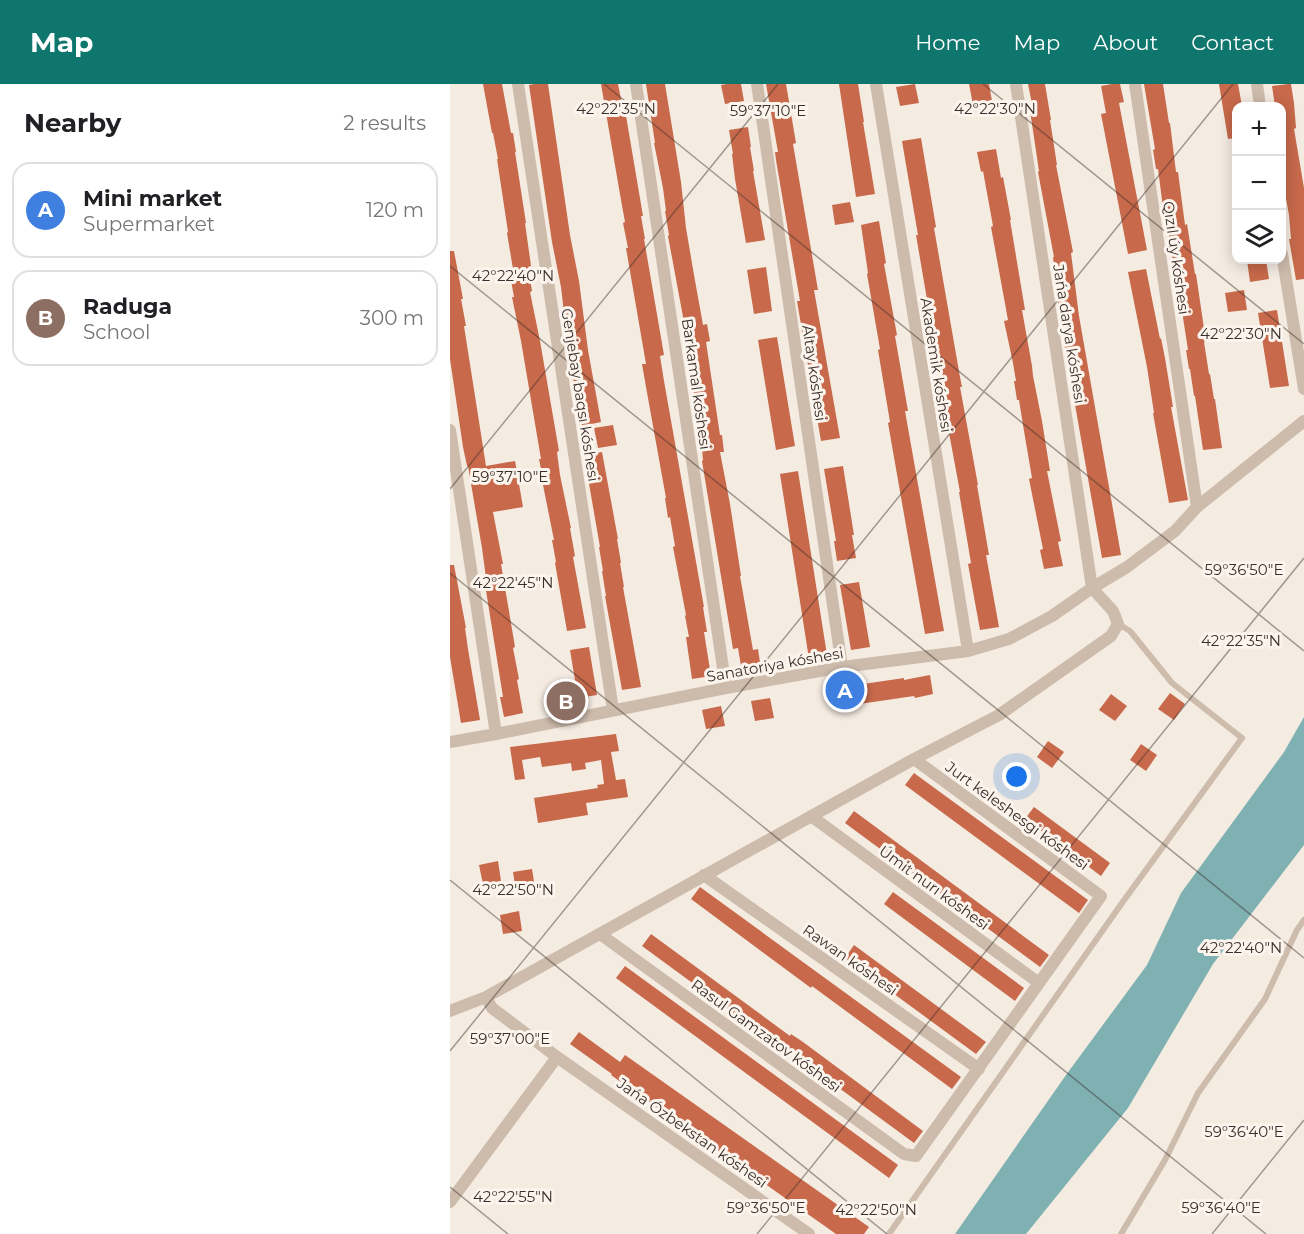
<!DOCTYPE html>
<html lang="en">
<head>
<meta charset="utf-8">
<style>
  body { margin:0; font-family:Montserrat,sans-serif; background:#f6f6f6; color:#202124 }
  .controls { position:absolute; right:18px; top:18px; display:grid; overflow:hidden; border-radius:12px; box-shadow:0 3px 15px #0003 }
  .controls button { width:54px; height:54px; display:grid; place-items:center; padding:0; border:0; border-bottom:2px solid #e0e0e0; background:#fff; color:#202124; font:30px sans-serif }
  .you { position:absolute; left:567px; top:693px; width:21px; height:21px; margin:-15px; border:4px solid #fff; border-radius:50%; background:#1a73e8; box-shadow:0 0 0 9px #1a73e833 }
  .badge { display:grid; place-items:center; width:39px; height:39px; border-radius:50%; background:#0f766e; color:#fff; font-size:20px; font-weight:700 }
  .pin { position:absolute; translate:-50% -50%; border:3px solid #fff; box-shadow:0 2px 6px #0006 }
  .list { margin:0; padding:0; list-style:none }
  h2 { display:flex; justify-content:space-between; align-items:center; height:78px; margin:0; padding:0 24px; font-size:26px }
  h2 small { font-size:20px; font-weight:400; color:#757577 }
  .list li { display:grid; grid-template-columns:39px 1fr auto; gap:18px; align-items:center; box-sizing:border-box; height:96px; margin:0 12px 12px; padding:0 12px; border:2px solid #e0e0e0; border-radius:18px }
  .list b { display:block; font-size:22px; white-space:nowrap }
  .list p { margin:0; font-size:20px; white-space:nowrap; color:#757577 }
  .list em { font-size:20px; font-style:normal; color:#757577 }
  .icon { flex:none; width:33px; height:33px; fill:none; stroke:currentColor; stroke-width:2; stroke-linecap:round; stroke-linejoin:round }
  .map { position:relative; flex:none; width:854px; height:1150px; overflow:hidden }
  header { display:flex; align-items:center; gap:36px; box-sizing:border-box; height:84px; padding:0 30px; background:#0f766e; color:#fff }
  header strong { font-size:28px }
  nav { display:flex; gap:33px; margin-inline-start:auto; font-size:21px }
  main { display:flex }
  aside { flex:1; background:#fff }
  .map>svg:first-child { display:block }
</style>
</head>
<body>
<header>
<strong>Map</strong>
<nav><a>Home</a><a>Map</a><a>About</a><a>Contact</a></nav>
</header>
<main>
<aside>
<h2>Nearby<small>2 results</small></h2>
<ul class="list">
<li><span class="badge" style="background:#3f7fe0">A</span><div><b>Mini market</b><p>Supermarket</p></div><em>120 m</em></li>
<li><span class="badge" style="background:#8d6e63">B</span><div><b>Raduga</b><p>School</p></div><em>300 m</em></li>
</ul>
</aside>
<div class="map">
<svg width="854" height="1150" viewBox="0 0 854 1150">
  <rect width="100%" height="100%" fill="#f4ebe1"/>
  <path fill="#7fb0b2" d="M854 633V761L763 880 678 1024 576 1150H505L616 991 697 881 731 809 834 668Z"/>
  <path fill="#c8694b" d="M33 0H52L61 49H63L66 68H65L76 139H75L81 182 78 183 82 207 80 208 90 257 109 367 107 368 110 391 121 444H120L125 472 123 473 136 544 117 547 105 479 106 478 102 456H104L93 401 94 400 89 375H91L71 257 62 213H64L60 191H64L57 149 58 148 47 75H48L43 49H42Z
    M84 0H98L120 151 129 197 138 266 151 338 132 342 119 272 111 203 102 158 79 1Z
    M151 0H168L172 20H174L193 132H191L195 155H194L214 271 210 272 214 297 254 523H253L257 548H254L261 592 242 595 236 553H239L235 532 236 531 223 463 225 462 220 433 218 434 215 414H216L196 303 192 280H196L176 164H178L173 139 175 138 171 116Z
    M196 0H215L231 98 236 144 244 191 253 241 257 240 260 257 256 258 270 351H272L274 368H270L280 420 291 492H290L303 566 308 565 311 585 292 588 288 564 283 565 252 377 253 376 251 353 237 265H239L218 152 219 151 215 127H216L213 104 204 59H205Z
    M277 0H291L294 17 275 20 271 1Z
    M316 0H336L346 59 343 60 368 206H364L390 354 371 357 348 223 347 217H350L326 76 325 68H328Z
    M389 0H408L414 38H413L425 110 406 113Z
    M465 0 469 19 450 22 446 3Z
    M519 0H539L543 23 524 26Z
    M578 0H595L601 36H600L607 81H606L623 168 621 169 629 232 671 471 652 474 611 241 603 173H604L588 88 589 87 579 20H582Z
    M662 0H670L674 18 669 19 697 166 678 170 651 30 656 29 651 2Z
    M694 0H713L719 39H720L726 88H728L735 141 737 140 745 190H746L756 258H754L759 290H760L764 315H765L772 364 753 366 745 312H744L740 285H739L736 266H738L726 188 725 189 717 139H715L708 85H706L703 66 705 65Z
    M769 0H788L792 22H786V54L778 55Z
    M838 0H841L844 19 846 44 844 45 854 104V195L846 196 839 155H841L839 131 831 87V21L825 22 822 2Z
    M298 43 301 63H300L304 87H303L315 156 296 159 285 95 282 70H283L279 46Z
    M471 54 486 143 484 144 510 293 512 303H510L528 401H527L539 471H536L549 543 530 546 518 480 521 479 509 408H510L492 311 495 310 492 290 490 291 486 268 466 151H468L452 57Z
    M546 65 551 94 553 93 561 136H560L575 226H572L582 282 583 292 592 337 600 387H597L611 457 608 458 613 482 594 485 590 466 593 465 579 395 582 394 574 347 569 316H567L564 297H566L563 279 554 237 558 236 541 143 543 142 533 87 531 88 527 68Z
    M400 118 404 138 385 141 382 121Z
    M429 137 436 179 434 180 447 251 445 252 458 327H455L494 547 475 550 438 339 440 338 428 266 430 265 417 190 418 189 411 141Z
    M0 167H4L13 215H11L16 242H14L36 382 65 377 73 423 43 428 53 480H51L65 563 63 564 69 595 67 596 73 629 54 633 50 613H53L34 494H36L32 464 18 382H17L13 363 0 275Z
    M797 176H816L819 195 800 198Z
    M316 183 322 227 304 230 297 186Z
    M696 185 710 255 711 254 715 274 723 323H721L738 416 719 419 703 329H704L697 283 678 188Z
    M794 206 797 226 778 228 775 209Z
    M827 226 839 302 820 304 808 229Z
    M327 253 345 362 326 366 308 256Z
    M163 341 167 361 148 364 144 344Z
    M152 368 168 455H167L171 479H170L174 503H173L191 603 172 606 155 512H156L152 487H153L149 463H150L134 371Z
    M393 382 404 451H402L406 474 387 477 384 457H386L374 385Z
    M348 387 377 571 359 575 330 390Z
    M0 481H4L16 544H15L18 565 30 636 11 639 0 573Z
    M409 498 420 563 401 566 390 501Z
    M139 563 147 611 128 614 120 566Z
    M480 591 483 610 465 614 464 612 389 623 386 604 454 594V596Z
    M720 609 735 620 724 636 708 625Z
    M661 610 677 622 665 637 649 626Z
    M320 614 324 634 305 637 301 617Z
    M271 622 275 642 256 645 252 626Z
    M166 650 169 667 161 668 166 696 175 695 178 713 136 719 138 731 88 739 84 714 148 704 147 701 154 700 151 676 135 679 136 685 122 687 121 679 92 683 90 673 72 676 75 695 65 696 60 663Z
    M598 657 614 668 602 684 587 673Z
    M691 660 707 671 696 687 680 676Z
    M464 689 638 816 629 829 455 701Z
    M584 723 660 779 651 792 575 735Z
    M404 727 599 871 590 883 395 739Z
    M48 777 51 797 33 800 29 781Z
    M82 785 85 804 66 807 63 788Z
    M250 803 511 993 502 1005 362 902 361 904 241 815Z
    M443 808 574 904 565 917 434 820Z
    M69 827 72 847 53 850 50 831Z
    M201 850 321 938 340 952 341 950 353 958 473 1047 464 1059 355 979 324 956 323 958 312 950 192 862Z
    M404 861 536 958 526 970 395 874Z
    M175 882 448 1081 439 1094 166 894Z
    M129 948 170 978 175 971 419 1143 414 1150H386L161 991 162 990 120 960Z"/>
  <g fill="none" stroke-linecap="round" stroke-linejoin="round">
    <path stroke="#cdbbac" stroke-width="6" d="M439 1150 672 819 792 654 722 599 680 547 668 540
      M671 1150 715 1076 748 1009 815 915 847 846 854 836"/>
    <path stroke="#cdbbac" stroke-width="12" d="M68 0 163 626
      M186 0 276 604
      M307 0 392 583
      M426 0 518 567
      M566 0 642 504
      M685 0 747 423
      M807 0 810 22
      M832 170 854 305
      M0 346 46 650
      M0 658 46 650 276 604 392 583 518 567 559 555 602 532 642 504 677 483 725 447 747 423 854 337
      M361 732 589 899
      M254 791 529 985
      M150 850 454 1070 466 1072 651 812 464 675
      M36 913 42 924 107 973 359 1150
      M0 927 36 913 464 675 549 631 661 552 668 540 663 527 642 504
      M0 1118 107 973"/>
  </g>
  <path fill="none" stroke="#3b302b" stroke-width="1.5" stroke-opacity="0.45" d="M154 0 854 567M533 0 854 260M0 182 854 874M0 405 328 0M0 489 816 1150M0 796 437 1150M0 967 783 0M0 1103 58 1150M307 1150 854 474M762 1150 854 1036"/>
  <g text-anchor="middle" stroke-width="6" stroke-linejoin="round" paint-order="stroke">
    <g font-size="15" fill="#3b302b" stroke="#fbf5ee">
      <text transform="translate(726 174) rotate(82)" y="5">Qızıl úy kóshesi</text>
      <text transform="translate(619 250) rotate(81)" y="5">Jańa darya kóshesi</text>
      <text transform="translate(486 281) rotate(81)" y="5">Akademik kóshesi</text>
      <text transform="translate(364 289) rotate(82)" y="5">Altay kóshesi</text>
      <text transform="translate(246 300) rotate(82)" y="5">Barkamal kóshesi</text>
      <text transform="translate(130 311) rotate(81)" y="5">Genjebay baqsı kóshesi</text>
      <text transform="translate(325 581) rotate(-10)" y="5">Sanatoriya kóshesi</text>
      <text transform="translate(567 732) rotate(36)" y="5">Jurt keleshesgi kóshesi</text>
      <text transform="translate(484 804) rotate(36)" y="5">Úmit nurı kóshesi</text>
      <text transform="translate(400 876) rotate(35)" y="5">Rawan kóshesi</text>
      <text transform="translate(316 952) rotate(36)" y="5">Rasul Gamzatov kóshesi</text>
      <text transform="translate(242 1049) rotate(35)" y="5">Jańa Ózbekstan kóshesi</text>
    </g>
  </g>
  <g font-size="15" text-anchor="middle" fill="#3b302b" stroke="#fbf5ee" stroke-width="6" stroke-linejoin="round" paint-order="stroke">
    <text x="166" y="30">42°22'35"N</text>
    <text x="545" y="30">42°22'30"N</text>
    <text x="318" y="32">59°37'10"E</text>
    <text x="63" y="197">42°22'40"N</text>
    <text x="791" y="255">42°22'30"N</text>
    <text x="60" y="398">59°37'10"E</text>
    <text x="794" y="491">59°36'50"E</text>
    <text x="63" y="504">42°22'45"N</text>
    <text x="791" y="562">42°22'35"N</text>
    <text x="63" y="811">42°22'50"N</text>
    <text x="791" y="869">42°22'40"N</text>
    <text x="60" y="960">59°37'00"E</text>
    <text x="794" y="1053">59°36'40"E</text>
    <text x="63" y="1118">42°22'55"N</text>
    <text x="316" y="1129">59°36'50"E</text>
    <text x="771" y="1129">59°36'40"E</text>
    <text x="426" y="1131">42°22'50"N</text>
  </g>
</svg>
<div class="controls">
<button>+</button>
<button>−</button>
<button><svg class="icon" aria-label="layers" viewBox="0 0 24 24"><path d="M12 4l9 5-9 5-9-5zM3 14l9 5 9-5"/></svg></button>
</div>
<div class="you"></div>
<div class="pin badge" style="left:395px;top:606px;background:#3f7fe0">A</div>
<div class="pin badge" style="left:116px;top:617px;background:#8d6e63">B</div>
</div>
</main>
</body>
</html>
